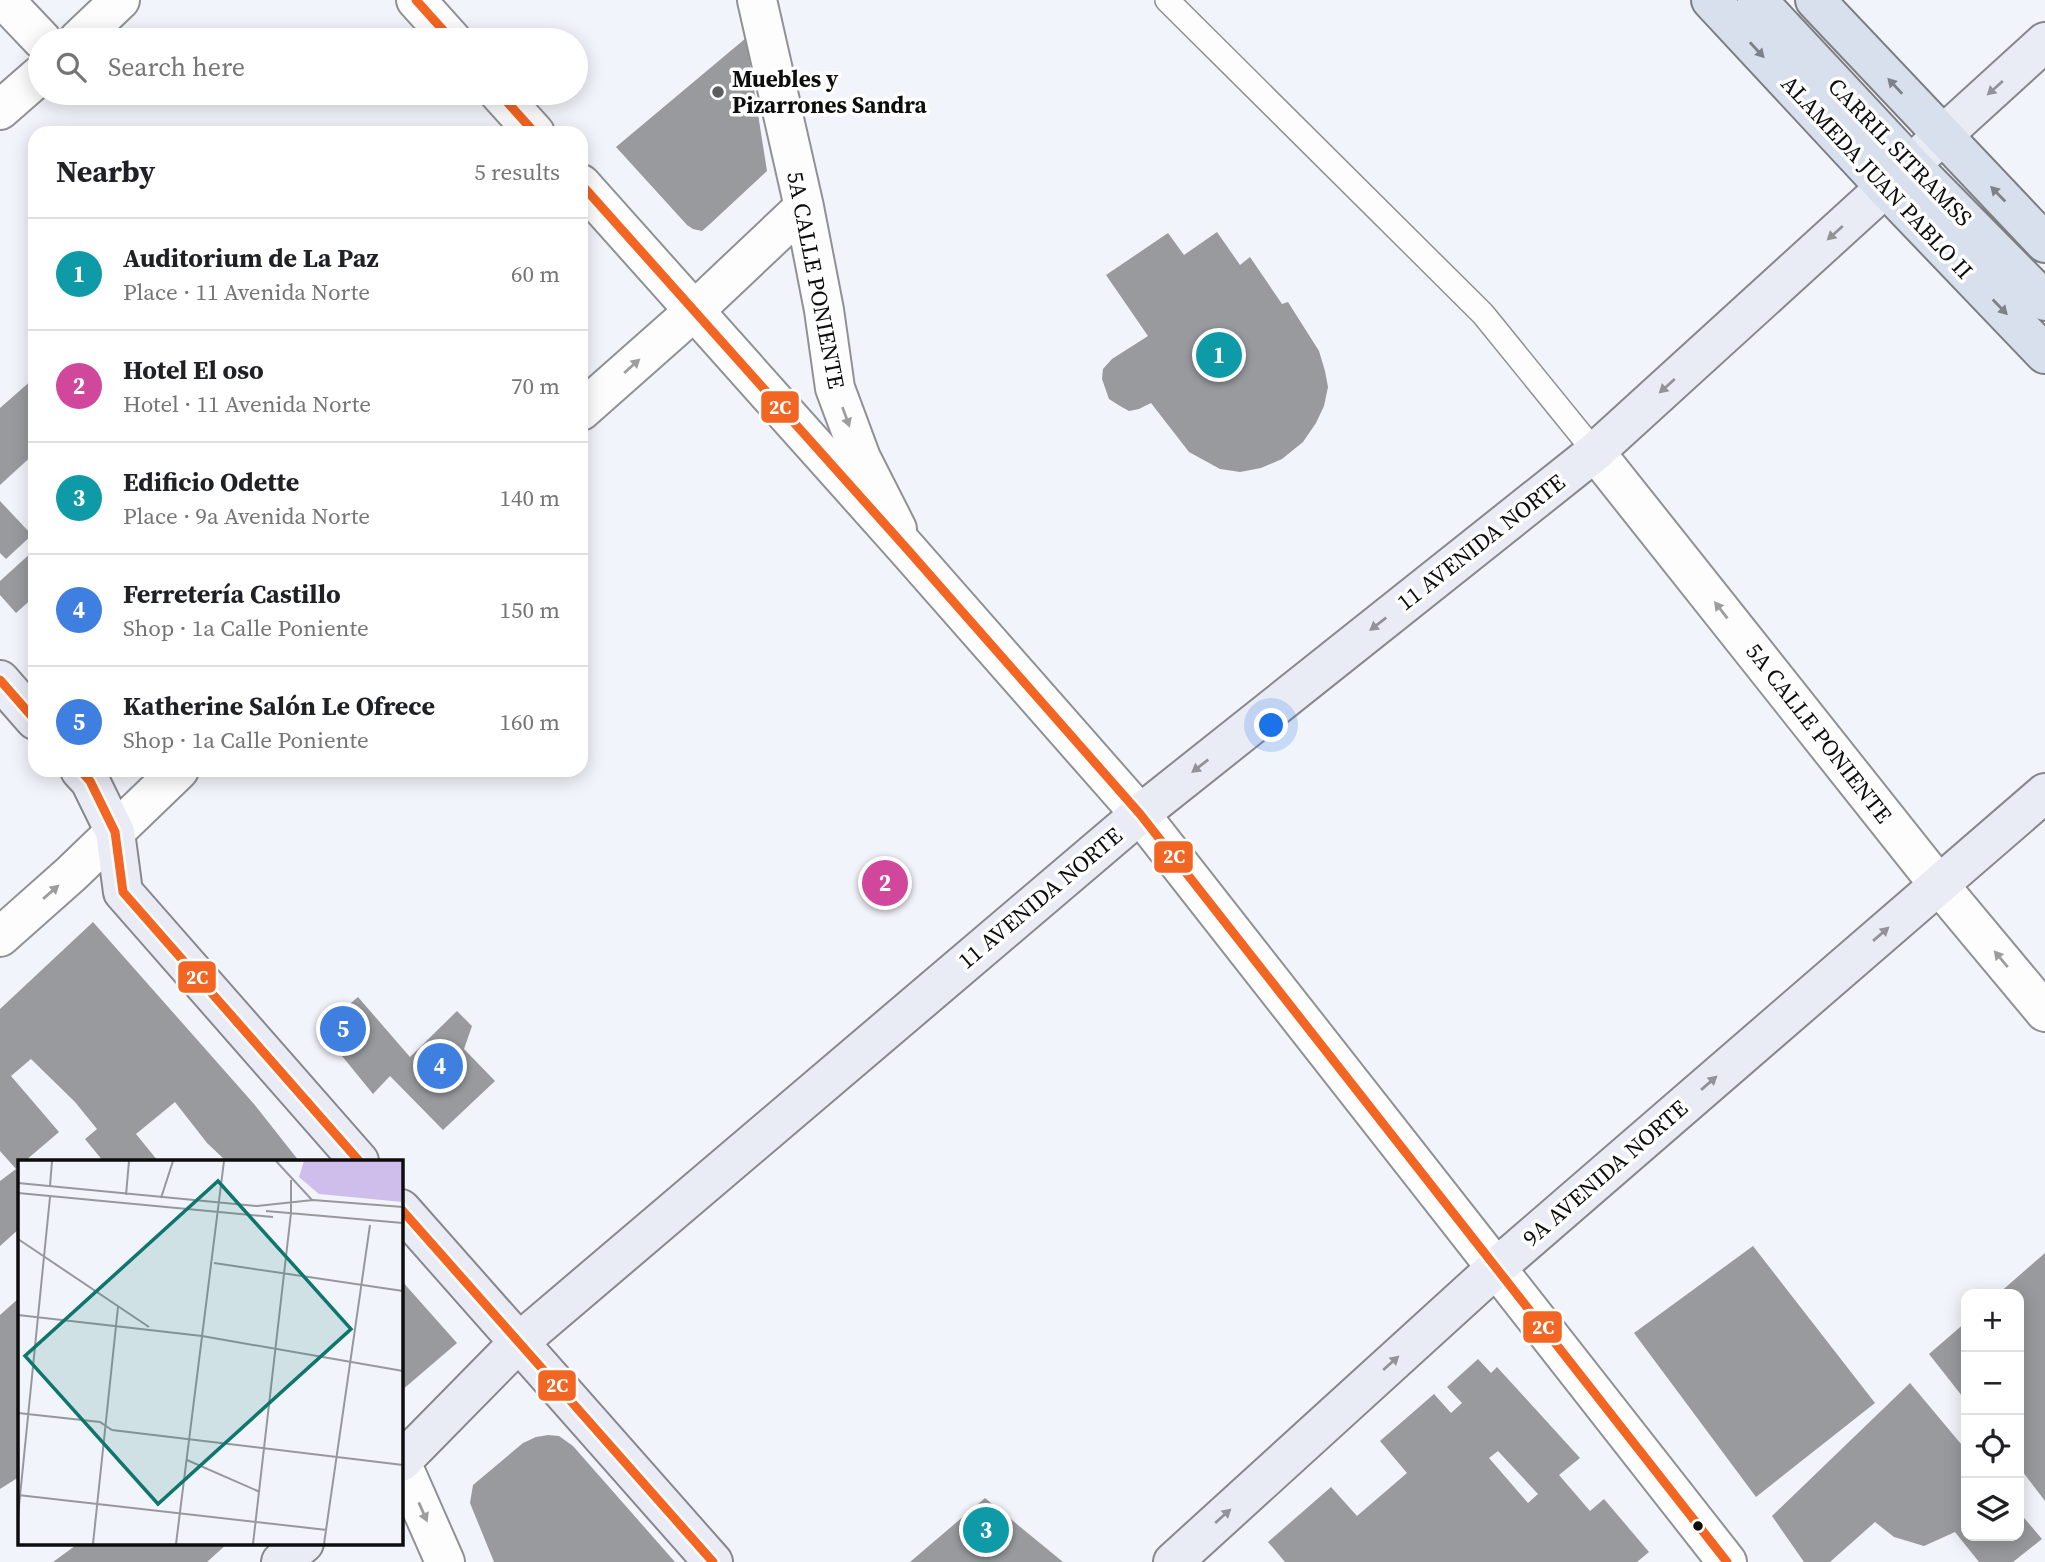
<!DOCTYPE html>
<html lang="en">
<head>
<meta charset="utf-8">
<style>
  body { margin:0; font-family:"Source Serif 4",serif; background:#f2f2f2; color:#202124 }
  .controls { position:absolute; right:21px; bottom:21px; display:grid; overflow:hidden; border-radius:14px; box-shadow:0 4px 18px #0003 }
  .controls button { width:63px; height:63px; display:grid; place-items:center; padding:0; border:0; border-bottom:2px solid #e0e0e0; background:#fff; color:#202124; font:35px sans-serif }
  .you { position:absolute; left:1272px; top:726px; width:24px; height:24px; margin:-18px; border:5px solid #fff; border-radius:50%; background:#1a73e8; box-shadow:0 0 0 10px #1a73e833 }
  .badge { display:grid; place-items:center; width:46px; height:46px; border-radius:50%; background:#5d5e60; color:#fff; font-size:23px; font-weight:700 }
  .pin { position:absolute; translate:-50% -50%; border:4px solid #fff; box-shadow:0 2px 7px #0006 }
  .list { margin:0; padding:0; list-style:none }
  h2 { display:flex; justify-content:space-between; align-items:center; height:91px; margin:0; padding:0 28px; font-size:30px }
  h2 small { font-size:23px; font-weight:400; color:#757577 }
  .list li { display:grid; grid-template-columns:46px 1fr auto; gap:21px; align-items:center; box-sizing:border-box; height:112px; padding:0 28px; border-top:2px solid #e0e0e0 }
  .list b { display:block; font-size:26px; white-space:nowrap }
  .list p { margin:0; font-size:23px; white-space:nowrap; color:#757577 }
  .list em { font-size:23px; font-style:normal; color:#757577 }
  .icon { flex:none; width:38px; height:38px; fill:none; stroke:currentColor; stroke-width:2; stroke-linecap:round; stroke-linejoin:round }
  .map { position:relative; flex:none; width:2045px; height:1562px; overflow:hidden }
  .search { position:absolute; background:#fff; box-shadow:0 4px 18px #0003; left:28px; top:28px; width:560px; height:77px; display:flex; align-items:center; gap:18px; box-sizing:border-box; padding:0 24px; border-radius:38px; color:#757577; font-size:26px }
  .panel { position:absolute; background:#fff; box-shadow:0 4px 18px #0003; left:28px; top:126px; width:560px; height:651px; border-radius:21px }
  .map>svg:first-child { display:block }
</style>
</head>
<body>
<div class="map">
<svg width="2045" height="1562" viewBox="0 0 2045 1562">
  <rect width="100%" height="100%" fill="#f2f4fb"/>
  <path fill="#989a9e" fill-rule="evenodd" d="M746 38 767 171 710 224 702 231 693 229 687 225 616 147Z
    M1217 232 1240 265 1250 257 1282 304 1288 302 1319 351 1325 371 1328 387 1324 406 1316 423 1303 442 1282 459 1261 468 1240 472 1220 469 1189 452 1151 403 1139 409 1129 411 1120 406 1109 399 1102 379 1103 369 1112 359 1148 336 1106 275 1168 233 1184 255Z
    M33 379 35 381V453L0 485V408Z
    M0 501 32 535 6 559 0 553Z
    M32 552 35 555V596L16 613 0 595V581Z
    M93 922 254 1104 299 1161H226L207 1143 175 1102 136 1134 158 1161H103L85 1139 97 1129 75 1102 31 1059 11 1076 59 1132 25 1161H19V1166L16 1169 0 1151V1009Z
    M358 997 410 1057 457 1011 472 1026 464 1049 495 1081 443 1130 390 1076 373 1094 320 1029Z
    M16 1169 19 1173V1229L0 1246V1181Z
    M1753 1246 1875 1403 1756 1497 1634 1333Z
    M2045 1253V1501L2019 1467V1294H1998Z
    M401 1280 457 1343 401 1391Z
    M19 1298V1477L0 1489V1315Z
    M1966 1322V1401L1929 1354Z
    M1478 1359 1491 1373 1497 1367 1580 1458 1559 1475 1590 1511 1604 1499 1649 1552 1637 1562H1285L1268 1542 1331 1487 1357 1516 1407 1473 1380 1441 1434 1394 1451 1413 1462 1403 1447 1387ZM1498 1451 1538 1494 1528 1503 1489 1458Z
    M1910 1383 1966 1450V1536H2019V1512L2042 1539 2013 1562H1979L1955 1532 1924 1546 1894 1537 1875 1522 1830 1562H1804L1772 1516Z
    M548 1435 559 1436 573 1446 675 1562H494L470 1503 473 1485 523 1443 536 1437Z
    M985 1498 1063 1562H910Z
    M79 1543H228L207 1562H53Z"/>
  <g fill="none" stroke-linecap="round" stroke-linejoin="round">
    <defs>
      <path id="service" d="M1167 0 1483 314 1595 452"/>
      <path id="minor" d="M4 0 42 40
        M757 0 804 207 824 310 835 388 861 458 897 529
        M78 40 120 0
        M0 110 40 75
        M581 411 694 311 804 207
        M1595 452 1939 885 2045 1012
        M0 937 71 874 179 770
        M401 1462 445 1562"/>
      <path id="tertiary" d="M416 0 452 40
        M499 93 535 133
        M581 184 907 549 1140 814 1727 1562"/>
      <path id="secondary" d="M0 680 35 720
        M80 770 90 781 115 832 123 892 359 1161
        M401 1209 713 1562
        M401 1462 518 1343 1140 814 1595 452 2045 42
        M281 1562 304 1543
        M1173 1562 1497 1267 2045 793"/>
      <path id="primary" d="M1711 0 1885 187 2045 354
        M1757 0 1910 164 2045 301
        M1815 0 2045 243"/>
    </defs>
    <use href="#service" stroke="#909194" stroke-width="26"/>
    <use href="#minor" stroke="#909194" stroke-width="42"/>
    <use href="#tertiary" stroke="#909194" stroke-width="42"/>
    <use href="#secondary" stroke="#87888b" stroke-width="42"/>
    <use href="#primary" stroke="#7d7e81" stroke-width="42"/>
    <use href="#service" stroke="#fdfdfe" stroke-width="23"/>
    <use href="#minor" stroke="#fdfdfe" stroke-width="38"/>
    <use href="#tertiary" stroke="#fdfdfe" stroke-width="38"/>
    <use href="#secondary" stroke="#eaecf5" stroke-width="38"/>
    <use href="#primary" stroke="#d8e0ed" stroke-width="38"/>
    <defs>
      <path id="bus-1" d="M416 0 452 40
        M499 93 535 133
        M581 184 907 549 1140 814 1727 1562
        M0 680 35 720
        M80 770 90 781 115 832 123 892 359 1161
        M401 1209 713 1562"/>
    </defs>
    <use href="#bus-1" stroke="#fff" stroke-width="14"/>
    <use href="#bus-1" stroke="#f26522" stroke-width="9"/>
  </g>
  <defs><path id="oneway-solid" d="M-6-.8H1V-3.2L6.5 0L1 3.2V.8H-6Z" transform="scale(1.75)"/></defs>
  <g fill="#7d8188">
    <use href="#oneway-solid" transform="translate(1757 50) rotate(47)"/>
    <use href="#oneway-solid" transform="translate(1895 86) rotate(-133)"/>
    <use href="#oneway-solid" transform="translate(1998 194) rotate(-134)"/>
    <use href="#oneway-solid" transform="translate(2000 307) rotate(46)"/>
  </g>
  <g fill="#929398">
    <use href="#oneway-solid" transform="translate(1995 88) rotate(138)"/>
    <use href="#oneway-solid" transform="translate(1835 233) rotate(138)"/>
    <use href="#oneway-solid" transform="translate(1667 386) rotate(138)"/>
    <use href="#oneway-solid" transform="translate(1378 624) rotate(142)"/>
    <use href="#oneway-solid" transform="translate(1200 766) rotate(142)"/>
    <use href="#oneway-solid" transform="translate(1881 934) rotate(-41)"/>
    <use href="#oneway-solid" transform="translate(1709 1083) rotate(-41)"/>
    <use href="#oneway-solid" transform="translate(1391 1363) rotate(-42)"/>
    <use href="#oneway-solid" transform="translate(1223 1516) rotate(-42)"/>
  </g>
  <g fill="#9d9d9e">
    <use href="#oneway-solid" transform="translate(632 366) rotate(-42)"/>
    <use href="#oneway-solid" transform="translate(846 417) rotate(70)"/>
    <use href="#oneway-solid" transform="translate(1721 610) rotate(-128)"/>
    <use href="#oneway-solid" transform="translate(51 892) rotate(-41)"/>
    <use href="#oneway-solid" transform="translate(2001 959) rotate(-130)"/>
    <use href="#oneway-solid" transform="translate(423 1512) rotate(66)"/>
  </g>
  <circle fill="#5d5e60" stroke="#fff" stroke-width="2.5" cx="718" cy="92" r="7"/>
  <circle fill="#0d0d0d" stroke="#fff" stroke-width="2.5" cx="1698" cy="1526" r="6"/>
  <g text-anchor="middle" stroke-width="7" stroke-linejoin="round" paint-order="stroke">
    <g font-size="23" font-weight="bold" fill="#0d0d0d" stroke="#fff" text-anchor="start">
      <text x="732" y="87">Muebles y<tspan x="732" dy="26">Pizarrones Sandra</tspan></text>
    </g>
    <g font-size="23" fill="#0d0d0d" stroke="#fff">
      <text transform="translate(1900 152) rotate(46)" y="8">CARRIL SITRAMSS</text>
      <text transform="translate(1877 177) rotate(47)" y="8">ALAMEDA JUAN PABLO II</text>
      <text transform="translate(816 280) rotate(79)" y="8">5A CALLE PONIENTE</text>
      <text transform="translate(1481 542) rotate(-38)" y="8">11 AVENIDA NORTE</text>
      <text transform="translate(1819 733) rotate(52)" y="8">5A CALLE PONIENTE</text>
      <text transform="translate(1040 898) rotate(-40)" y="8">11 AVENIDA NORTE</text>
      <text transform="translate(1605 1173) rotate(-41)" y="8">9A AVENIDA NORTE</text>
    </g>
  </g>
  <g transform="translate(18 1160)">
    <rect width="385" height="385" fill="#f2f4fb"/>
    <path d="M286 1H385V42L301 34 281 17Z" fill="#cfbeec"/>
    <path fill="none" stroke="#96989c" stroke-width="2" d="M258 1 294 40M0 23 239 46 295 40 385 47M32 26 34 1M0 33 255 57M108 35 111 1M143 38 155 1M248 51 385 63M0 79 131 167M196 103 385 131M0 155 184 176 385 211M0 253 82 262 94 270 385 305M169 300 242 332M0 335 309 370M0 356 32 37M75 384 100 147M158 384 206 1M235 384 273 53V20M306 384 352 65"/>
    <path fill="#0f766e" fill-opacity="0.15" stroke="#0f766e" stroke-width="3.5" d="M200 21 333 169 140 344 7 196Z"/>
    <rect width="385" height="385" fill="none" stroke="#0d0d0d" stroke-width="3.5"/>
  </g>
  <g stroke="#fff" stroke-width="2.5">
    <rect x="760" y="390" width="40" height="34" rx="7" fill="#f26522"/>
    <rect x="1153" y="840" width="41" height="34" rx="7" fill="#f26522"/>
    <rect x="177" y="960" width="40" height="34" rx="7" fill="#f26522"/>
    <rect x="1522" y="1310" width="41" height="34" rx="7" fill="#f26522"/>
    <rect x="537" y="1369" width="40" height="33" rx="7" fill="#f26522"/>
  </g>
  <g font-size="19" text-anchor="middle" font-weight="bold" fill="#fff">
    <text x="780" y="414">2C</text>
    <text x="1174" y="863">2C</text>
    <text x="197" y="984">2C</text>
    <text x="1543" y="1334">2C</text>
    <text x="557" y="1392">2C</text>
  </g>
</svg>
<div class="controls">
<button>+</button>
<button>−</button>
<button><svg class="icon" aria-label="locate" viewBox="0 0 24 24"><circle cx="12" cy="12" r="6"/><path d="M12 2v4M12 18v4M2 12h4M18 12h4"/></svg></button>
<button><svg class="icon" aria-label="layers" viewBox="0 0 24 24"><path d="M12 4l9 5-9 5-9-5zM3 14l9 5 9-5"/></svg></button>
</div>
<div class="you"></div>
<div class="pin badge" style="left:1219px;top:355px;background:#0f9aa8">1</div>
<div class="pin badge" style="left:885px;top:883px;background:#d1479c">2</div>
<div class="pin badge" style="left:986px;top:1530px;background:#0f9aa8">3</div>
<div class="pin badge" style="left:440px;top:1066px;background:#3f7fe0">4</div>
<div class="pin badge" style="left:343px;top:1029px;background:#3f7fe0">5</div>
<div class="search"><svg class="icon" aria-label="search" viewBox="0 0 24 24"><circle cx="10" cy="10" r="6"/><path d="M15 15l6 6"/></svg>Search here</div>
<section class="panel">
<h2>Nearby<small>5 results</small></h2>
<ul class="list">
<li><span class="badge" style="background:#0f9aa8">1</span><div><b>Auditorium de La Paz</b><p>Place · 11 Avenida Norte</p></div><em>60 m</em></li>
<li><span class="badge" style="background:#d1479c">2</span><div><b>Hotel El oso</b><p>Hotel · 11 Avenida Norte</p></div><em>70 m</em></li>
<li><span class="badge" style="background:#0f9aa8">3</span><div><b>Edificio Odette</b><p>Place · 9a Avenida Norte</p></div><em>140 m</em></li>
<li><span class="badge" style="background:#3f7fe0">4</span><div><b>Ferretería Castillo</b><p>Shop · 1a Calle Poniente</p></div><em>150 m</em></li>
<li><span class="badge" style="background:#3f7fe0">5</span><div><b>Katherine Salón Le Ofrece</b><p>Shop · 1a Calle Poniente</p></div><em>160 m</em></li>
</ul>
</section>
</div>
</body>
</html>
